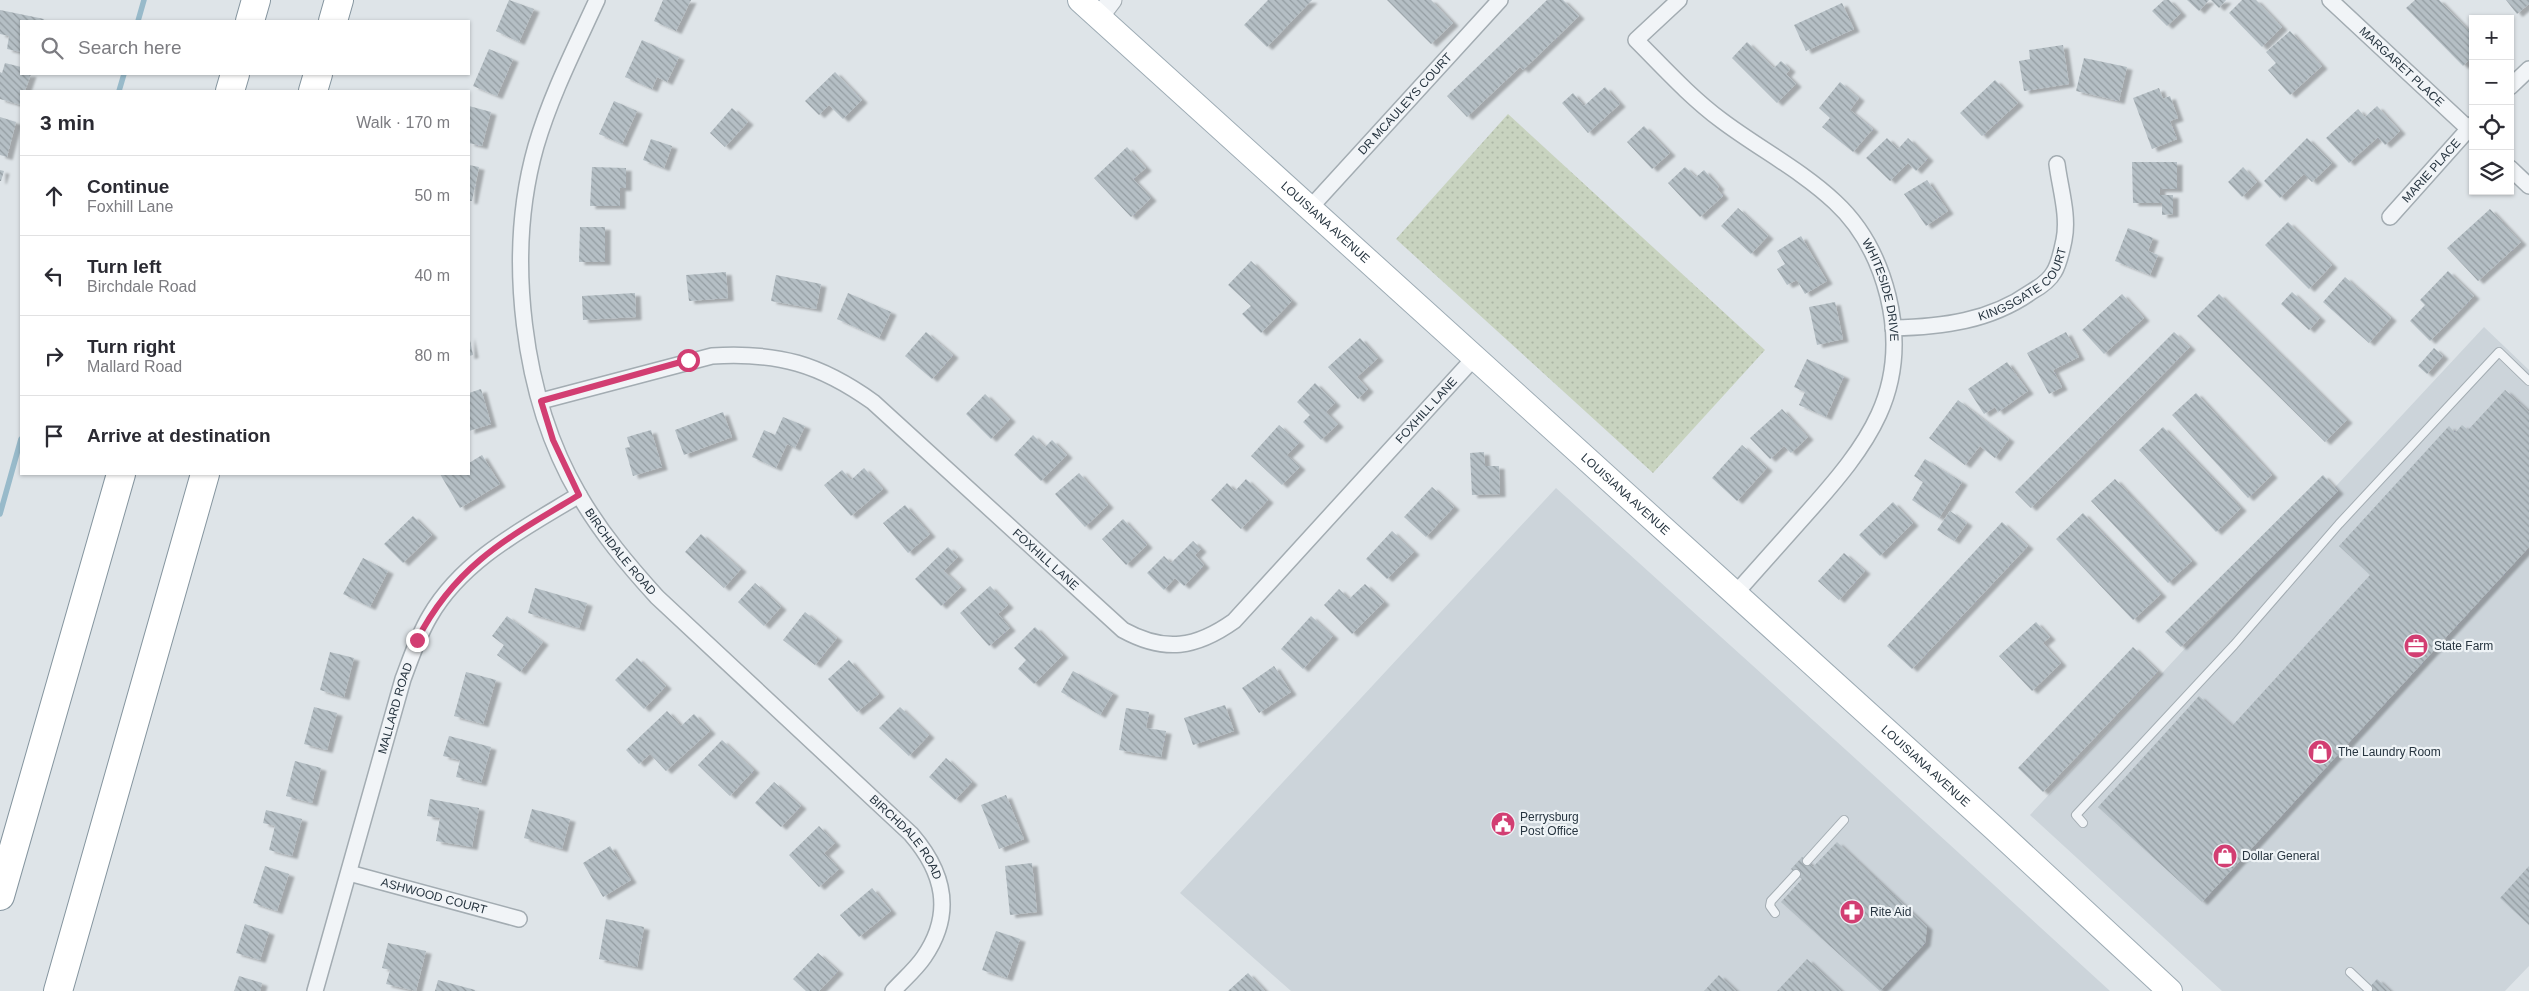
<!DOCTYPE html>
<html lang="en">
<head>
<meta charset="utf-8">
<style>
  body { margin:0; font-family:Helvetica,sans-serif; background:#f7f7f7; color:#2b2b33 }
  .controls { position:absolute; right:15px; top:15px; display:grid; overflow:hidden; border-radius:0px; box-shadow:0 1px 4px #0004 }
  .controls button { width:45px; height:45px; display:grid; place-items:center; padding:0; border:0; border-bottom:1px solid #e1e1e2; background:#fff; color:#2b2b33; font:25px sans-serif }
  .stop { position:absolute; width:15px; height:15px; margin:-11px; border:4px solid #d23e72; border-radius:50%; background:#fff }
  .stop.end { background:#d23e72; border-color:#fff; box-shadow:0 1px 5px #0008 }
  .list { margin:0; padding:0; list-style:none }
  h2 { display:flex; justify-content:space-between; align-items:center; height:65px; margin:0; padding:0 20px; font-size:21px }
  h2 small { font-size:16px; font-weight:400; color:#7c7c81 }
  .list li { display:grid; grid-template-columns:32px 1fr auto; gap:15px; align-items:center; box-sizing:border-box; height:80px; padding:0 20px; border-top:1px solid #e1e1e2 }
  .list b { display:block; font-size:19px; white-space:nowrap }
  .list p { margin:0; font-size:16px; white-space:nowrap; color:#7c7c81 }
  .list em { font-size:16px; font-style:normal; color:#7c7c81 }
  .icon { flex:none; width:28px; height:28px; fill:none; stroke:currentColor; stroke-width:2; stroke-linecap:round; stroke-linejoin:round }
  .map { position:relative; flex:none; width:2529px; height:991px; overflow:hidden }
  .search { position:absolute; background:#fff; box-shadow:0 1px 4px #0004; left:20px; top:20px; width:450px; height:55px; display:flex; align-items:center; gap:12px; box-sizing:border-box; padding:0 18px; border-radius:0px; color:#7c7c81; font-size:19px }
  .panel { position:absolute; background:#fff; box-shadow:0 1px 4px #0004; left:20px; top:90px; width:450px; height:385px; border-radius:0px }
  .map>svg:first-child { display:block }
</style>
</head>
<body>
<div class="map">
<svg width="2529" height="991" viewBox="0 0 2529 991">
  <defs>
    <pattern id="grass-dots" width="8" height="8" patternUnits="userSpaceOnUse" patternTransform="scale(1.25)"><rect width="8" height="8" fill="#c8d3bf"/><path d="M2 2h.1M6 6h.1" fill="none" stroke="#acb6a5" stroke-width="1.8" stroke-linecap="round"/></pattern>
    <pattern id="building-back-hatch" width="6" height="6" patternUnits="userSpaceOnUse" patternTransform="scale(1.25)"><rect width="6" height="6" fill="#b5bfc5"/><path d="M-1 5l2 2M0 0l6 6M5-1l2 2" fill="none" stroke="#939ca1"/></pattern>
    <filter id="shadow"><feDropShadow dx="5.5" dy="3" stdDeviation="1" flood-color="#0004"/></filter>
  </defs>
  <rect width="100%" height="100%" fill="#dee4e8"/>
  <path fill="#ccd4da" d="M2484 327 2529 370V966L2505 991H2222L2030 815Z
    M1556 488 1846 750 2110 991H1291L1180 893Z"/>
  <path fill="url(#grass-dots)" d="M1508 114 1765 350 1653 473 1396 239Z"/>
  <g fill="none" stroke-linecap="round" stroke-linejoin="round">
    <path stroke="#98baca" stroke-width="5.5" d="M138 21 144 0
      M119 91 124 74
      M0 514 21 439"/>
  </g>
  <path fill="url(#building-back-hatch)" filter="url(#shadow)" d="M509 0 534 9 519 42 496 31Z
    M663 0H691L676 31 654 21Z
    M1268 0H1312L1267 47 1244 25Z
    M1387 0H1431L1453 23 1431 44Z
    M1547 0H1563L1579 16 1523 70 1520 67 1467 117 1447 96Z
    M2164 0H2169L2181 13 2167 26 2152 11Z
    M2187 0H2209L2199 11Z
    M2211 0H2226L2219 8Z
    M2242 0H2256L2282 27 2262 47 2229 13Z
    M2415 0H2439L2473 35V56L2463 66 2406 8Z
    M2506 0H2529V4L2517 14Z
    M1842 3 1854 29 1806 51 1794 25Z
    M0 10 44 19 43 21H21V52L7 49 9 36 0 34Z
    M2290 31 2322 66 2290 95 2268 70 2276 63 2266 52Z
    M642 40 679 57 667 82 657 77 652 89 625 77Z
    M1747 42 1774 68 1781 61 1790 69 1786 74 1796 84 1777 103 1732 58Z
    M2063 45 2069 84 2024 91 2019 61 2030 59 2029 50Z
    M489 49 513 59 497 96 473 86Z
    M2084 58 2127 67 2119 101 2076 91Z
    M5 63 21 67V74H31L25 91H21V105L0 99V72L2 73Z
    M835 72 862 100 843 119 829 105 819 115 805 101Z
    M1995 80 2018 103 1982 136 1960 113Z
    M1840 82 1859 98 1850 110 1873 129 1853 152 1822 127 1830 118 1819 108Z
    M1605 87 1620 104 1588 133 1562 103 1573 93 1584 106Z
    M2159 88 2163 99 2170 96 2178 118 2170 121 2177 139 2152 149 2133 98Z
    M614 101 637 111 622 144 599 134Z
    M469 106 491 112 482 146 469 143Z
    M2377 106 2400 131 2385 145 2378 137 2349 163 2326 138 2358 109 2365 117Z
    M732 108 748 122 725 147 710 133Z
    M0 117 16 122 7 157 0 155Z
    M1644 126 1670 153 1652 169 1627 142Z
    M1887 138 1898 149 1908 138 1928 158 1916 171 1908 163 1890 181 1866 158Z
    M2307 138 2332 163 2312 182 2304 174 2280 198 2264 181Z
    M651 139 672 146 664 168 643 160Z
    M1127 147 1146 168 1133 179 1151 198 1131 217 1094 178Z
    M2132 162H2177V189H2160V195H2173V214L2162 215V203H2133Z
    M469 165 479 167 472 201H469Z
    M592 167 626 168V188H620V206H590Z
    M1685 167 1696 177 1704 170 1719 187 1717 189 1723 196 1700 217 1668 183Z
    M2243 167 2257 182 2242 197 2228 182Z
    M0 170 4 171 1 181H0Z
    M1927 180 1948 211 1926 226 1904 194Z
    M1738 208 1768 236 1751 254 1721 226Z
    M2490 209 2521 242 2478 281 2447 248Z
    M2288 222 2332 265 2309 289 2265 245Z
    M580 227H605V262H579Z
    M2128 228 2153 238 2148 251 2158 255 2150 275 2115 261Z
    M1801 236 1827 281 1805 294 1797 280 1787 285 1777 269 1785 264 1777 251Z
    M1251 261 1292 301 1261 333 1242 314 1251 306 1228 285Z
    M2448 271 2474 296 2430 341 2410 321 2425 305 2420 300Z
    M726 272 728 298 689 301 686 275Z
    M776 275 821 284 816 309 771 301Z
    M2345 277 2391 318 2369 343 2323 302Z
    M2292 292 2320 318 2309 330 2281 304Z
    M635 293 636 317 583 320 582 296Z
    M848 293 891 312 879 338 837 319Z
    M2122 294 2144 318 2104 354 2082 330Z
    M2219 294 2347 420 2325 442 2197 316Z
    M1835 302 1843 339 1817 345 1809 307Z
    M926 332 953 355 932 379 905 356Z
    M2066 332 2079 357 2053 370 2062 387 2049 394 2027 353Z
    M2174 332 2190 347 2031 508 2015 492Z
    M469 335 473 355 469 356Z
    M1360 338 1378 358 1357 377 1368 389 1358 399 1328 367Z
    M2434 348 2443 356 2427 374 2418 366Z
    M1807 359 1844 376 1826 417 1799 405 1805 392 1794 387Z
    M2007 362 2028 391 1998 412 1995 407 1984 414 1968 389Z
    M1315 383 1335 403 1326 412 1338 424 1321 440 1303 422 1310 415 1297 402Z
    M481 389 491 424 469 431V393Z
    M2505 390 2529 412V547L2202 902 2098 807 2199 696 2232 726 2370 575 2339 546 2449 426 2455 433 2462 425 2468 430Z
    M2196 393 2272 475 2248 498 2172 415Z
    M985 394 1010 419 991 439 966 414Z
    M1958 400 2009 439 1995 458 1980 446 1965 465 1929 438Z
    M1782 409 1808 437 1791 453 1784 446 1770 459 1750 438Z
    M723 412 732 437 684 455 675 430Z
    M783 417 805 426 795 448 787 444 776 468 752 457 764 430 775 435Z
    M1279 425 1299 443 1287 455 1300 467 1282 485 1251 456Z
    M2163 427 2241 508 2216 532 2139 450Z
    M651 430 662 467 633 476 625 448 630 447 627 437Z
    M1033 435 1045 447 1052 440 1067 455 1041 481 1014 455Z
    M1742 445 1767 468 1737 501 1712 478Z
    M1484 452 1485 466H1499L1500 494 1472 495 1470 453Z
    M482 455 500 484 460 508 440 474H469V463Z
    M1925 459 1962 482 1939 518 1912 500 1923 482 1914 476Z
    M864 468 883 489 851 516 824 485 842 470 851 480Z
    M1079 473 1108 505 1085 527 1055 494Z
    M2323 475 2338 491 2181 647 2165 632Z
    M1246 479 1268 500 1241 529 1211 500 1227 483 1235 491Z
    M2115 479 2192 561 2168 583 2091 501Z
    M1432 487 1454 507 1426 537 1404 517Z
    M1893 502 1913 523 1880 556 1859 535Z
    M905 505 930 534 908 553 883 523Z
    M1950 511 1967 523 1954 541 1937 530Z
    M2083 513 2161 594 2133 620 2056 539Z
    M413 516 432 535 403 563 384 544Z
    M1123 519 1147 545 1126 565 1102 539Z
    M2002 522 2028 546 1912 669 1887 646Z
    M1392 531 1414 552 1387 579 1366 559Z
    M701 534 741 569 724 588 685 552Z
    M1193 541 1201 549 1195 555 1204 565 1184 586 1175 578 1164 590 1147 573 1164 556 1171 563Z
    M948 547 958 557 944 571 961 587 941 606 915 579Z
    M1844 553 1865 571 1839 600 1818 581Z
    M363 558 388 571 370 607 343 594Z
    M755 583 781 607 764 626 738 602Z
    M1365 584 1384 602 1352 634 1324 605 1339 589 1349 599Z
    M990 586 1008 605 998 614 1010 628 989 646 960 613Z
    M535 588 587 603 579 628 528 613Z
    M805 612 837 638 815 665 783 640Z
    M507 616 543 642 520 672 497 655 504 645 492 636Z
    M1311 616 1333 636 1303 669 1281 649Z
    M2036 622 2050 637 2043 643 2061 663 2032 691 1999 656Z
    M1035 627 1063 655 1034 684 1018 669 1026 660 1014 648Z
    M2133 647 2158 671 2043 792 2018 768Z
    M330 652 354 658 344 697 320 690Z
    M637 658 666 686 644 709 615 680Z
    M849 660 879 694 857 712 828 679Z
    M1274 666 1291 692 1259 713 1242 688Z
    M1073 671 1113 693 1100 715 1061 692Z
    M466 672 496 680 483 724 454 716Z
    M1225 705 1234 731 1193 745 1184 718Z
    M314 707 337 713 327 750 304 744Z
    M900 707 929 735 909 756 879 728Z
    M1126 708 1149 712 1146 728 1166 731 1161 757 1119 750Z
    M667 711 681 726 694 714 710 731 666 771 650 754 639 764 626 750Z
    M449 736 491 747 481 783 456 777 460 760 443 756Z
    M722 740 754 770 730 796 698 765Z
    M946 758 972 782 955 800 929 777Z
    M295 761 321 768 312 803 286 796Z
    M774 782 801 806 781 827 755 803Z
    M1006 795 1024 839 999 849 981 805Z
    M430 799 479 808 472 847 436 841 440 818 427 816Z
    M532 809 570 819 562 849 524 838Z
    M266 810 302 819 292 856 269 850 275 826 263 823Z
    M819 826 835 843 824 853 839 869 819 887 789 855Z
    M1837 842 1927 927 1925 943 1880 991 1781 902 1802 879 1791 869 1802 857 1813 867Z
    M610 846 631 880 603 897 583 863Z
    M1032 863 1037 912 1010 915 1005 866Z
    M265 866 289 874 277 911 253 903Z
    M2529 866V925L2500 898Z
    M872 888 891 911 859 937 840 915Z
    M606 919 644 927 637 967 599 959Z
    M245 924 269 932 260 960 236 953Z
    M996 931 1020 939 1007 978 982 970Z
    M388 943 426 951 416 991 386 984 390 970 382 968Z
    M818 953 838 971 819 991H806L793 979Z
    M1807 959 1841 991H1777Z
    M1248 973 1265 991H1228Z
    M1719 975 1736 991H1704Z
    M239 976 262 983 260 991H234Z
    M2377 979 2390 991H2366Z
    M438 980 475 990V991H435Z"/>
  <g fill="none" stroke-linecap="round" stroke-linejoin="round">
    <defs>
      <path id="service" d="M2083 823 2076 815 2234 645 2339 524 2499 352 2529 381
        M1807 861 1844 820
        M1775 913 1770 906 1771 901 1796 874
        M2350 972 2368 989"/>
      <g id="minor">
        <path id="s1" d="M597 0C575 48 551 95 536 146 505 255 522 398 579 495 601 533 628 565 657 597L911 834C944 872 954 913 924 957 916 969 903 980 893 991"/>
        <path id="s2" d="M1679 0 1636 40C1663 67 1690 97 1721 120 1758 148 1801 170 1835 202 1862 227 1879 260 1888 296 1911 390 1867 446 1808 512 1784 539 1760 566 1735 594"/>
        <path id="s3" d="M2330 0 2473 133"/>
        <path d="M2510 87 2529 69"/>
        <path d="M2510 168 2529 186"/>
        <path id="s4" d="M1310 208 1500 0"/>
        <path id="s5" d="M2390 217 2473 124"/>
        <path id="s6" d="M1893 328C1942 327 1990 321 2031 292 2040 287 2049 281 2054 272 2059 264 2062 250 2064 240 2069 216 2060 188 2057 164"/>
        <path id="s7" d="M541 401 712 356C778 352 820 364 873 402L1123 630C1165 653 1196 648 1234 621L1475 357"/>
        <path id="s8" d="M349 873 519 919"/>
        <path id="s9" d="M315 991 403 679C411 658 418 636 430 616 463 559 525 528 579 495"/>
      </g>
      <path id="tertiary" d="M1099 17 1112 0"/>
      <g id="primary">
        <path id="s10" d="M1080 0 1994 828 2170 991"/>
      </g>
      <path id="motorway" d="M250 21 256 0
        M333 21 339 0
        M230 91 235 74
        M313 91 318 74
        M0 896 121 474
        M58 991 205 474"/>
    </defs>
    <use href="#service" stroke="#a3acb2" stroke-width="10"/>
    <use href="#minor" stroke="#a3acb2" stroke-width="18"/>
    <use href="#tertiary" stroke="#a3acb2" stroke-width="21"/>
    <use href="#primary" stroke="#9dabb4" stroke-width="26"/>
    <use href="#motorway" stroke="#85959f" stroke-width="30"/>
    <use href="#service" stroke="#f1f4f7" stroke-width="8"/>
    <use href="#minor" stroke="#f1f4f7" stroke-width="15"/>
    <use href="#tertiary" stroke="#f1f4f7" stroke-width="19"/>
    <use href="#primary" stroke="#fff" stroke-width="24"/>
    <use href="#motorway" stroke="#fff" stroke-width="28"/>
  </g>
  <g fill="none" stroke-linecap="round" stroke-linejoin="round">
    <path stroke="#d23e72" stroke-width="6" d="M417 640C456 564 509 537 579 495L553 440 541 401 688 360"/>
  </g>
  <defs>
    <symbol id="office-disc" viewBox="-11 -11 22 22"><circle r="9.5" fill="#d23e72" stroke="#eef3f6"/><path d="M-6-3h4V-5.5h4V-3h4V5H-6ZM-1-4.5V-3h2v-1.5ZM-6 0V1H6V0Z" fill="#fff"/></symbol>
    <symbol id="shop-disc" viewBox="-11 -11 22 22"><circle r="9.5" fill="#d23e72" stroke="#eef3f6"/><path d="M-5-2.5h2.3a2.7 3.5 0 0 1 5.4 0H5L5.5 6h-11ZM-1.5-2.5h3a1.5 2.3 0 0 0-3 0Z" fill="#fff"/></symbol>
    <symbol id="civic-disc" viewBox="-11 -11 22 22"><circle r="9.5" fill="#d23e72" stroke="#eef3f6"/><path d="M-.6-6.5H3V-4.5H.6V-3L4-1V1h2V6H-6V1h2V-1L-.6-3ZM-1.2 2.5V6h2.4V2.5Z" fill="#fff"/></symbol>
    <symbol id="pharmacy-disc" viewBox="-11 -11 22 22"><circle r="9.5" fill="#d23e72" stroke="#eef3f6"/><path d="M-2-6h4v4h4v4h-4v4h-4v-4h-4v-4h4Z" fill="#fff"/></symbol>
  </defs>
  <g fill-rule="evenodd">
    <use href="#office-disc" x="2402" y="632" width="28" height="28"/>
    <use href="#shop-disc" x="2306" y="738" width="28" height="28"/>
    <use href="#civic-disc" x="1489" y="810" width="28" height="28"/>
    <use href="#shop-disc" x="2211" y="842" width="28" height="28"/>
    <use href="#pharmacy-disc" x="1838" y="898" width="28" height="28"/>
  </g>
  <g text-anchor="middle" stroke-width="4.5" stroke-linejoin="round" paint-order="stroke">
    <g font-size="12" fill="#273540" stroke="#eef3f6">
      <text dy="4" stroke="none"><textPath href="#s3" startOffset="98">MARGARET PLACE</textPath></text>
      <text dy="4" stroke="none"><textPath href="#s4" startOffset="141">DR MCAULEYS COURT</textPath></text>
      <text dy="4" stroke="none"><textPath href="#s5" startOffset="62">MARIE PLACE</textPath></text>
      <text dy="4" stroke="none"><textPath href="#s10" startOffset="331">LOUISIANA AVENUE</textPath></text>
      <text dy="4" stroke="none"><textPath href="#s6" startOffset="144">KINGSGATE COURT</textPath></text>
      <text dy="4" stroke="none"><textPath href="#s2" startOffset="418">WHITESIDE DRIVE</textPath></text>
      <text dy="4" stroke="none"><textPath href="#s7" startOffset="1091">FOXHILL LANE</textPath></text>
      <text dy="4" stroke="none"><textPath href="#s10" startOffset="736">LOUISIANA AVENUE</textPath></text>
      <text dy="4" stroke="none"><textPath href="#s1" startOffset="589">BIRCHDALE ROAD</textPath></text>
      <text dy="4" stroke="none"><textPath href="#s7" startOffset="582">FOXHILL LANE</textPath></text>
      <text dy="4" stroke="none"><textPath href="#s9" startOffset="294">MALLARD ROAD</textPath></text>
      <text dy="4" stroke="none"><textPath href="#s10" startOffset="1141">LOUISIANA AVENUE</textPath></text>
      <text dy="4" stroke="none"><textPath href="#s1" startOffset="994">BIRCHDALE ROAD</textPath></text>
      <text dy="4" stroke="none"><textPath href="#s8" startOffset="88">ASHWOOD COURT</textPath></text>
    </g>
    <g font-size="12" fill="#273540" stroke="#eef3f6" text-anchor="start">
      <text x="2434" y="650">State Farm</text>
      <text x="2338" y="756">The Laundry Room</text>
      <text x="1520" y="821">Perrysburg<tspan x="1520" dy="14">Post Office</tspan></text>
      <text x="2242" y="860">Dollar General</text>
      <text x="1870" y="916">Rite Aid</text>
    </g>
  </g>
</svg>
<div class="controls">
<button>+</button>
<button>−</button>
<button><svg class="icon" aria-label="locate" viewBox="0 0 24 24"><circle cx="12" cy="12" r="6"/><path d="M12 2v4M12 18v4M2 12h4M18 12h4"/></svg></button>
<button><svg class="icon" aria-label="layers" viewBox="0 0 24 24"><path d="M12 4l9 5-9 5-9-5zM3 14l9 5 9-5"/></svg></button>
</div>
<div class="stop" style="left:688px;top:360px"></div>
<div class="stop end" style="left:417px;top:640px"></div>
<div class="search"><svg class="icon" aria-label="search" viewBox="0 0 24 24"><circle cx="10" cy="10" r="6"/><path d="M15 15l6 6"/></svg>Search here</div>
<section class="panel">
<h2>3 min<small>Walk · 170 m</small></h2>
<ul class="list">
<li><svg class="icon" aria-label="ahead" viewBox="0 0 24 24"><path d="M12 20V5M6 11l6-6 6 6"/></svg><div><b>Continue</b><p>Foxhill Lane</p></div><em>50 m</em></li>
<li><svg class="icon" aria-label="left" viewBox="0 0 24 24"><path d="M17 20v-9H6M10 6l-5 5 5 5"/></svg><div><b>Turn left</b><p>Birchdale Road</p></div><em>40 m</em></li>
<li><svg class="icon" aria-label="right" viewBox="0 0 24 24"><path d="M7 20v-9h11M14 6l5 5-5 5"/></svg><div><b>Turn right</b><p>Mallard Road</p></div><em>80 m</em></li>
<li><svg class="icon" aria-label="arrive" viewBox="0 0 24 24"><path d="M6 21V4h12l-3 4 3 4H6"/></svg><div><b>Arrive at destination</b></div></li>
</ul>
</section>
</div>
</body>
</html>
